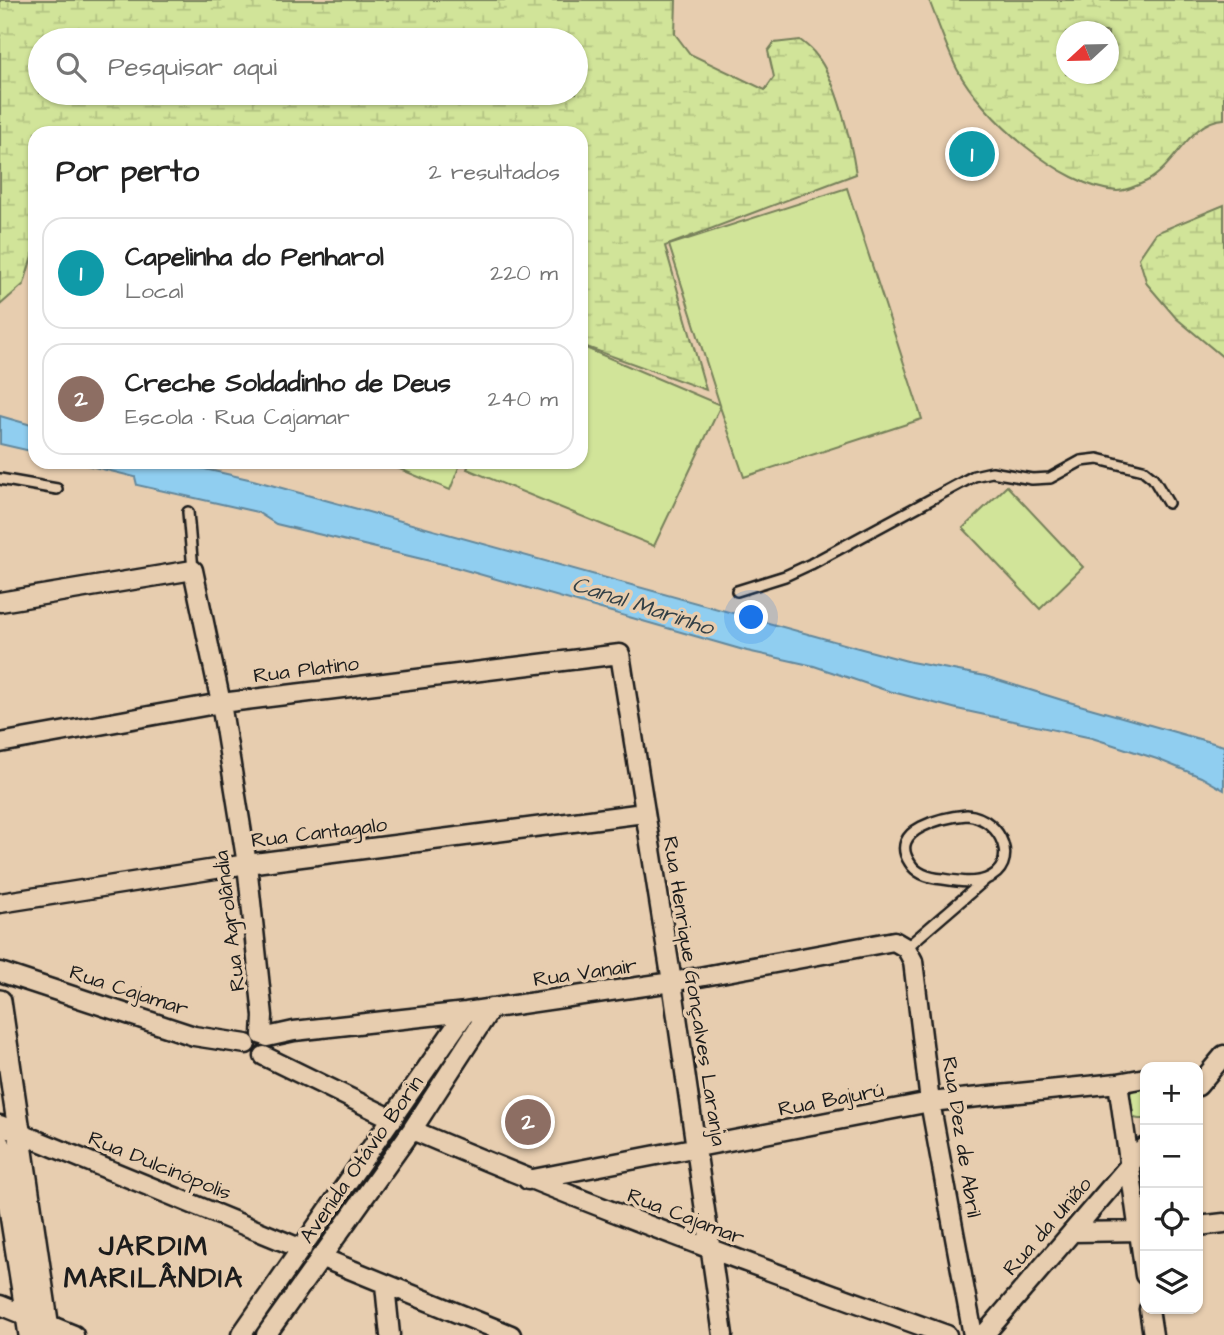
<!DOCTYPE html>
<html lang="pt">
<head>
<meta charset="utf-8">
<style>
  body { margin:0; font-family:"Architects Daughter",sans-serif; background:#f6f6f6; color:#222 }
  .controls { position:absolute; right:21px; bottom:21px; display:grid; overflow:hidden; border-radius:14px; box-shadow:0 2px 5px #0004 }
  .controls button { width:63px; height:63px; display:grid; place-items:center; padding:0; border:0; border-bottom:2px solid #e0e0e0; background:#fff; color:#222; font:35px sans-serif }
  .compass { position:absolute; left:1056px; top:21px; width:63px; height:63px; border-radius:50%; background:#fff; box-shadow:0 2px 5px #0004; rotate:248deg }
  .you { position:absolute; left:752px; top:618px; width:24px; height:24px; margin:-18px; border:5px solid #fff; border-radius:50%; background:#1a73e8; box-shadow:0 0 0 10px #1a73e833 }
  .badge { display:grid; place-items:center; width:46px; height:46px; border-radius:50%; background:#db2777; color:#fff; font-size:23px; font-weight:700 }
  .pin { position:absolute; translate:-50% -50%; border:4px solid #fff; box-shadow:0 2px 7px #0006 }
  .list { margin:0; padding:0; list-style:none }
  h2 { display:flex; justify-content:space-between; align-items:center; height:91px; margin:0; padding:0 28px; font-size:30px }
  h2 small { font-size:23px; font-weight:400; color:#767676 }
  .list li { display:grid; grid-template-columns:46px 1fr auto; gap:21px; align-items:center; box-sizing:border-box; height:112px; margin:0 14px 14px; padding:0 14px; border:2px solid #e0e0e0; border-radius:21px }
  .list b { display:block; font-size:26px; white-space:nowrap }
  .list p { margin:0; font-size:23px; white-space:nowrap; color:#767676 }
  .list em { font-size:23px; font-style:normal; color:#767676 }
  .icon { flex:none; width:38px; height:38px; fill:none; stroke:currentColor; stroke-width:2; stroke-linecap:round; stroke-linejoin:round }
  .map { position:relative; flex:none; width:1224px; height:1335px; overflow:hidden }
  .search { position:absolute; background:#fff; box-shadow:0 2px 5px #0004; left:28px; top:28px; width:560px; height:77px; display:flex; align-items:center; gap:18px; box-sizing:border-box; padding:0 24px; border-radius:38px; color:#767676; font-size:26px }
  .panel { position:absolute; background:#fff; box-shadow:0 2px 5px #0004; left:28px; top:126px; width:560px; height:343px; border-radius:21px }
  .map>svg:first-child { display:block }
</style>
</head>
<body>
<div class="map">
<svg width="1224" height="1335" viewBox="0 0 1224 1335">
  <defs>
    <pattern id="wetland-marsh" width="20" height="14" patternUnits="userSpaceOnUse" patternTransform="scale(1.75)"><rect width="20" height="14" fill="#d1e499"/><path d="M1 5h8M5 5V1M11 12h8M15 12V8" fill="none" stroke="#b3c383"/></pattern>
  </defs>
  <rect width="100%" height="100%" fill="#e7cdaf"/>
  <filter id="ink" filterUnits="userSpaceOnUse"><feTurbulence type="fractalNoise" baseFrequency=".0143" numOctaves="2"/><feDisplacementMap in="SourceGraphic" scale="14" xChannelSelector="R" yChannelSelector="G"/><feConvolveMatrix kernelMatrix="1 2 1 2 8 2 1 2 1" color-interpolation-filters="sRGB"/></filter>
  <g filter="url(#ink)">
    <path fill="url(#wetland-marsh)" stroke="#76805a" stroke-width="2" fill-rule="evenodd" d="M0 0H676L675 34 690 54 765 90 774 77 768 51 774 43 800 40C805 44 812 49 816 55 837 80 851 142 856 174L665 246 706 390 581 345V133H35V246L24 284 0 305ZM576 40V93H40V40Z
      M929 0H1224V119C1189 121 1176 166 1147 181 1139 185 1126 191 1117 191 1062 187 982 117 957 69 946 47 938 23 929 0ZM1066 32H1108V74H1066Z
      M1224 205V358L1176 318 1147 284 1139 258 1156 233Z"/>
    <path fill="#d1e499" stroke="#76805a" stroke-width="2" d="M847 188 922 419 744 477 720 407 654 546 467 469 470 462H581V346L720 405 669 245Z
      M383 462H461L450 490Z
      M1007 486 1083 567 1040 609 963 528Z
      M1139 1087 1145 1089V1119C1121 1121 1118 1096 1139 1087Z"/>
    <path fill="#90cef0" stroke="#62879b" stroke-width="2" d="M0 416 35 426V452L0 444Z
      M74 462H174L253 480 862 649 911 662 985 676 1062 700 1224 746V790L1201 777 1157 759 1092 738 957 709 885 690 814 666 747 651 451 566 276 524 257 512 137 485 135 477Z"/>
    <g fill="none" stroke-linecap="round" stroke-linejoin="round">
      <defs>
        <path id="service" d="M0 479 57 489
          M188 512 193 570
          M737 591 785 576 811 564 974 476 992 472 1032 479 1050 478 1081 461 1098 459 1143 470 1153 478 1168 503
          M967 815C1002 818 1021 866 986 879 973 884 956 881 943 879 930 878 917 875 910 863 887 829 944 817 967 815Z
          M906 948 986 879"/>
        <path id="minor" d="M0 602 193 570 221 703 247 864 263 1016 262 1035
          M0 743 221 703 620 654 672 982 723 1335
          M0 903 247 864 644 813
          M0 972 194 1036 246 1044
          M267 1037 294 1031 466 1012 672 982 894 941 906 948 913 961 930 1102 973 1335
          M264 1056 393 1119
          M1118 1083 1145 1275
          M1198 1086 1224 1055
          M0 1125 302 1249
          M412 1130C588 1205 767 1271 947 1335
          M528 1180 930 1102 1118 1083 1145 1078
          M1198 1226 1224 1223
          M1072 1232 1145 1231
          M320 1257 511 1335
          M385 1285 390 1335
          M0 1305 74 1335
          M1149 1309 1153 1335
          M241 1335 466 1012
          M266 1335 412 1130 491 1008
          M984 1335 1145 1147"/>
        <path id="tertiary" d="M0 1001 49 1335
          M0 1145 30 1335"/>
      </defs>
      <use href="#service" stroke="#1c1c1c" stroke-width="14"/>
      <use href="#minor" stroke="#1c1c1c" stroke-width="23"/>
      <use href="#tertiary" stroke="#1c1c1c" stroke-width="26"/>
      <use href="#service" stroke="#e7cdaf" stroke-width="9"/>
      <use href="#minor" stroke="#e7cdaf" stroke-width="18"/>
      <use href="#tertiary" stroke="#e7cdaf" stroke-width="21"/>
    </g>
  </g>
  <g text-anchor="middle" stroke-width="7" stroke-linejoin="round" paint-order="stroke">
    <g font-size="21" fill="#1c1c1c" stroke="#e7cdaf">
      <text transform="translate(306 669) rotate(-7)" y="7">Rua Platino</text>
      <text transform="translate(319 832) rotate(-7)" y="7">Rua Cantagalo</text>
      <text transform="translate(229 921) rotate(-97)" y="7">Rua Agrolândia</text>
      <text transform="translate(585 972) rotate(-8)" y="7">Rua Vanair</text>
      <text transform="translate(129 990) rotate(18)" y="7">Rua Cajamar</text>
      <text transform="translate(695 991) rotate(81)" y="7">Rua Henrique Gonçalves Laranja</text>
      <text transform="translate(831 1099) rotate(-11)" y="7">Rua Bajurú</text>
      <text transform="translate(962 1137) rotate(81)" y="7">Rua Dez de Abril</text>
      <text transform="translate(361 1159) rotate(-55)" y="7">Avenida Otávio Borin</text>
      <text transform="translate(160 1165) rotate(22)" y="7">Rua Dulcinópolis</text>
      <text transform="translate(686 1216) rotate(21)" y="7">Rua Cajamar</text>
      <text transform="translate(1047 1226) rotate(-49)" y="7">Rua da União</text>
    </g>
    <g font-size="23" font-style="italic" fill="#334046" stroke="#e7cdaf">
      <text transform="translate(643 605) rotate(18)" y="8">Canal Marinho</text>
    </g>
    <g font-size="28" font-weight="bold" letter-spacing="2" fill="#1c1c1c" stroke="#e7cdaf">
      <text x="154" y="1255">JARDIM<tspan x="154" dy="32">MARILÂNDIA</tspan></text>
    </g>
  </g>
</svg>
<div class="controls">
<button>+</button>
<button>−</button>
<button><svg class="icon" aria-label="locate" viewBox="0 0 24 24"><circle cx="12" cy="12" r="6"/><path d="M12 2v4M12 18v4M2 12h4M18 12h4"/></svg></button>
<button><svg class="icon" aria-label="layers" viewBox="0 0 24 24"><path d="M12 4l9 5-9 5-9-5zM3 14l9 5 9-5"/></svg></button>
</div>
<svg class="compass" viewBox="-18 -18 36 36"><path d="M0-13l5 13h-10z" fill="#e53935"/><path d="M0 13l5-13h-10z" fill="#767676"/></svg>
<div class="you"></div>
<div class="pin badge" style="left:972px;top:154px;background:#0f9aa8">1</div>
<div class="pin badge" style="left:528px;top:1122px;background:#8d6e63">2</div>
<div class="search"><svg class="icon" aria-label="search" viewBox="0 0 24 24"><circle cx="10" cy="10" r="6"/><path d="M15 15l6 6"/></svg>Pesquisar aqui</div>
<section class="panel">
<h2>Por perto<small>2 resultados</small></h2>
<ul class="list">
<li><span class="badge" style="background:#0f9aa8">1</span><div><b>Capelinha do Penharol</b><p>Local</p></div><em>220 m</em></li>
<li><span class="badge" style="background:#8d6e63">2</span><div><b>Creche Soldadinho de Deus</b><p>Escola · Rua Cajamar</p></div><em>240 m</em></li>
</ul>
</section>
</div>
</body>
</html>
